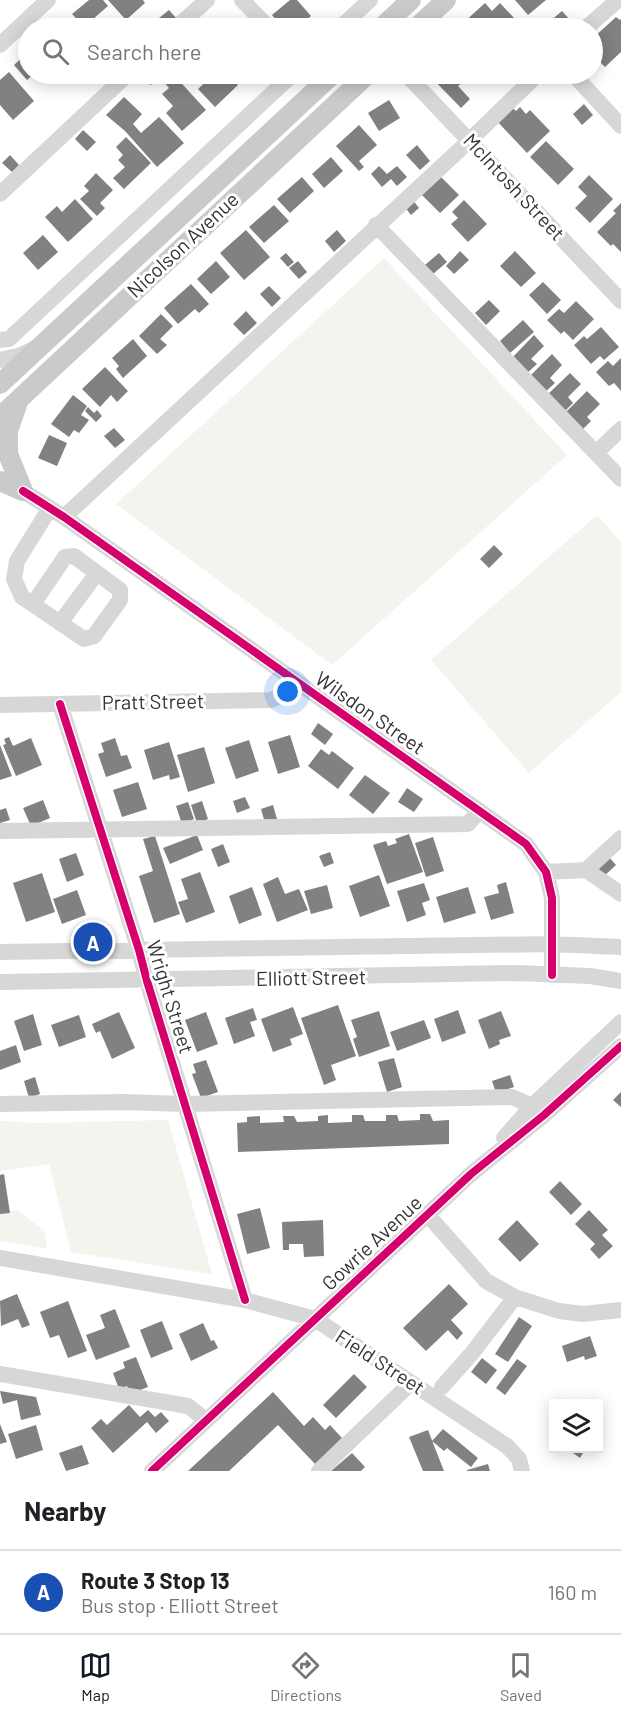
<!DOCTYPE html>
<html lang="en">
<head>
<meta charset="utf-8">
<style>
  body { margin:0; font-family:Barlow,sans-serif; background:#f6f6f6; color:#202124 }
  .controls { position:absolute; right:18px; bottom:18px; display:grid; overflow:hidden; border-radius:0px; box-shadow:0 3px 15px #0003 }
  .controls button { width:54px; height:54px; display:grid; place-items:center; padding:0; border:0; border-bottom:2px solid #e0e0e0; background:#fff; color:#202124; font:30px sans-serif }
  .you { position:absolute; left:288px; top:692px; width:21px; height:21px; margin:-15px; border:4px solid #fff; border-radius:50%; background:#1a73e8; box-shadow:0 0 0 9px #1a73e833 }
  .badge { display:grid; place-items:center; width:39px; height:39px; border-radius:50%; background:#111827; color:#fff; font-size:20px; font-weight:700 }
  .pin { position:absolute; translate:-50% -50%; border:3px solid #fff; box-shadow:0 2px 6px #0006 }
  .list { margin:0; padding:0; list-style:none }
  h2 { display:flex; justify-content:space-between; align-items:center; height:78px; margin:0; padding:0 24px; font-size:26px }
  h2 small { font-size:20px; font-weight:400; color:#757577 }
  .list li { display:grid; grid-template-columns:39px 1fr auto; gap:18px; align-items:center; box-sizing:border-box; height:84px; padding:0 24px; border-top:2px solid #e0e0e0 }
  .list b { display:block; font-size:22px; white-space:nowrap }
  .list p { margin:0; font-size:20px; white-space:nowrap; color:#757577 }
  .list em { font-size:20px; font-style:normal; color:#757577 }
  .icon { flex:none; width:33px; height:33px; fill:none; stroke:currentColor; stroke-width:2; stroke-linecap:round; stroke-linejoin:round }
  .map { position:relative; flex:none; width:621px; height:1471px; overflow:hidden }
  .search { position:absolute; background:#fff; box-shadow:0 3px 15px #0003; left:18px; right:18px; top:18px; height:66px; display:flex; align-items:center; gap:15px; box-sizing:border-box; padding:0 21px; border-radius:33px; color:#757577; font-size:22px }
  .sheet { height:162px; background:#fff }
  nav { display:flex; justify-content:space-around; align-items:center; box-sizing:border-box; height:84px; border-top:2px solid #e0e0e0; background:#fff; font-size:16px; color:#757577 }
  nav a { display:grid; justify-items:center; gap:3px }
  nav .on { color:#111827 }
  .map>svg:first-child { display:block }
</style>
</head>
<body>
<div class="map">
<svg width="621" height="1471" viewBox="0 0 621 1471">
  <rect width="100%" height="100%" fill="#fff"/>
  <path fill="#f1f5ed" d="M384 258 567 455 332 665 116 504Z
    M597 515 621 542V692L529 773 431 660Z
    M168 1120 212 1274 71 1252 49 1164 0 1171V1121L39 1123Z
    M18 1210 44 1231 47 1249 0 1241V1213Z"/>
  <path fill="#818181" d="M89 0H103L108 6 92 20 99 28H85L72 14Z
    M108 0H143L145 3 126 20Z
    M290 0H297L311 16 300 26 293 18 282 27 272 15Z
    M515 0H546L528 15Z
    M485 3 492 11 500 3 515 19 505 28H467L462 24Z
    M169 10 177 19 167 28 159 18Z
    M562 11 571 21 562 28H542Z
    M616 17 620 20 621 19V52L605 67 592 54V39Z
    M158 19 166 28H147Z
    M28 52V74H34L27 80 14 65Z
    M9 72 34 101 13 120 0 105V80Z
    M141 74H157L160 77 151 85Z
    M169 74H173L206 110 182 131 166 113 173 106 162 94 169 88 162 80Z
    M175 74H191L192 75 183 83Z
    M214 74H227L238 85 215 107 198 89Z
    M232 74H248L240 82Z
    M428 74H472L458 86 470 99 461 108Z
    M124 97 142 114 133 124 141 133 159 117 184 143 157 167 125 131 106 115Z
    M389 100 400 118 379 131 368 113Z
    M584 104 593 115 582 125 573 114Z
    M510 105 516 111 520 107 526 114 530 110 550 131 527 153 495 119Z
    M359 125 377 145 359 161 364 167 359 171 336 146Z
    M83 130 96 142 87 151 75 139Z
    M126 137 151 163 124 189 113 178 125 167 118 160 123 155 116 147Z
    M546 141 574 169 558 185 530 157Z
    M417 145 430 161 420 170 406 155Z
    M10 155 19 165 12 172 2 163Z
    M331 157 343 171 324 188 312 174Z
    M379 166 387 174 397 166 407 177 397 186 391 179 382 187 371 174Z
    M96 173 113 190 100 203 105 208 97 216 80 199 89 191 84 186Z
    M437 173 459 195 440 213 418 191Z
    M589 175 613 199 590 223 575 208 587 196 578 187Z
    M302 177 314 191 290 213 277 199Z
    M75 199 93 219 68 242 45 217 57 206 62 212Z
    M412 199 419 208 411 215 404 206Z
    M464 200 487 224 468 242 451 224 458 218 452 212Z
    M621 203V252L613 244 611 246 597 232 616 213 613 211Z
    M274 205 289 221 264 243 249 227Z
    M246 230 270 257 244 280 220 253Z
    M337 230 346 241 334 252 325 241Z
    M43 235 58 252 38 270 23 253Z
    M460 251 469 260 454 274 446 266Z
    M515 251 536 273 521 287 500 266Z
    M286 253 294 262 288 267 280 258Z
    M439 253 447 262 433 274 425 265Z
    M216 261 230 277 211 294 197 279Z
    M298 261 307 272 299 279 289 268Z
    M543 282 561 300 547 314 529 295Z
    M191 284 209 304 199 313 195 309 178 324 164 308Z
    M269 286 281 298 272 307 260 294Z
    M489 300 500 311 486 325 475 313Z
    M576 301 594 319 573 340 564 331 561 334 547 320 559 309 564 313Z
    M246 311 257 323 244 335 233 324Z
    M161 314 173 326 160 339 167 345 157 354 139 336Z
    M523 320 534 332 510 353 500 341Z
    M601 327 619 347 604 360 600 356 591 364 574 345 584 336 587 339Z
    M534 335 544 346 531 359 537 364 525 375 510 360Z
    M133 339 147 356 123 378 116 369 119 366 112 358Z
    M552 354 562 365 550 378 555 383 543 394 528 378Z
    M621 358V391L614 383 609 386 596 372 608 361 613 366Z
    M105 367 128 391 117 402 111 395 100 407 82 389Z
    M570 373 581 384 568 397 573 403 562 414 545 397Z
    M587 391 600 404 587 417 591 421 580 432 563 415Z
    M73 395 87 406 81 415 89 420 79 433 74 430 69 437 51 424Z
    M88 407 94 413 97 410 102 416 96 422 85 411Z
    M114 428 125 440 115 448 104 436Z
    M49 435 67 443 57 466 38 458Z
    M494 545 503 554 489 568 480 559Z
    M318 723 333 734 325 745 311 734Z
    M290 735 300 767 278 774 268 742Z
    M9 737 13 746 31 738 42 765 16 776 3 745 6 744 4 739Z
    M115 738 121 756 127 755 132 768 106 777 98 754 104 752 101 743Z
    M249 740 259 771 236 779 225 748Z
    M169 742 180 777 170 780 169 775 153 780 144 750Z
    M0 745 12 776 0 780Z
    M204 747 215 783 188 792 177 755Z
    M321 749 329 755 332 751 354 768 338 789 308 766Z
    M365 775 390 793 373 814 349 795Z
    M138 782 147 809 122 817 113 790Z
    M407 788 423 799 414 812 398 802Z
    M245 797 250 808 237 813 233 801Z
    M43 800 50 818 31 826 23 808Z
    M202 801 208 819 197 823 191 805Z
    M188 802 194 819 182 824 176 806Z
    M273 805 277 819 265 823 261 809Z
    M6 808 10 820 0 823V810Z
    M409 834 423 872 387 884 373 845 386 841 388 846 397 843 395 839Z
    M197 835 203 850 170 864 163 848Z
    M155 836 180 914 154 923 139 876 153 871 143 839Z
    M433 837 444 871 426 877 415 843Z
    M223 844 230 862 218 867 211 849Z
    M330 852 334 863 324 867 319 856Z
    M76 853 84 875 67 882 59 859Z
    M609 857 616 865 603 877 596 870Z
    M200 872 215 912 186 923 178 902 188 899 181 879Z
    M42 873 55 912 26 922 13 883Z
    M379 875 390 906 360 917 349 886Z
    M278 877 285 894 299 889 308 910 277 922 263 884Z
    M506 882 514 913 491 920 484 897 499 893 497 885Z
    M424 883 430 900 422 903 426 915 407 922 397 891Z
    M327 885 333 908 311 914 304 891Z
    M252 887 262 915 239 924 229 896Z
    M468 887 476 913 444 923 436 897Z
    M77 890 86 915 62 924 53 899Z
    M338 1005 356 1056 331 1065 336 1080 324 1085 301 1018Z
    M293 1007 303 1034 290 1039 292 1045 273 1052 261 1019Z
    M253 1008 257 1020 250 1022 255 1036 234 1044 225 1018Z
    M458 1010 466 1033 442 1042 434 1019Z
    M379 1011 390 1046 359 1057 353 1039 357 1037 351 1020Z
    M501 1011 511 1036 499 1040 500 1044 489 1049 478 1020Z
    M119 1012 135 1048 112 1059 100 1031 96 1033 92 1024Z
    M206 1012 218 1044 197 1052 185 1020Z
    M33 1014 42 1045 24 1051 14 1021Z
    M79 1015 86 1037 59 1047 51 1025Z
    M424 1020 431 1038 397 1051 390 1032Z
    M16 1045 21 1062 0 1070V1051Z
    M394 1058 402 1087 387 1092 378 1062Z
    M206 1060 218 1092 201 1098 192 1074 196 1073 193 1064Z
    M510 1075 514 1087 496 1093 492 1081Z
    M35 1077 40 1094 29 1098 24 1081Z
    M621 1092V1107L613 1100Z
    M420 1114H430L433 1121 449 1120V1144L238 1152 237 1123 247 1122V1117L260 1116V1123L284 1122 283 1116H294L297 1122 318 1121V1116L328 1115V1123L352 1122V1115H363L365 1121H386V1115H397L399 1121 420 1120Z
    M4 1174 10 1213 0 1214V1175Z
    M560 1181 582 1204 571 1215 549 1192Z
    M260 1208 270 1248 247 1254 237 1214Z
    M589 1210 608 1230 602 1235 613 1246 599 1259 590 1249 595 1244 575 1224Z
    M323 1220 324 1256 304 1257 303 1244H289V1250H283L282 1222Z
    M517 1220 539 1244 520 1262 498 1239Z
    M449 1284 468 1304 451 1320 463 1333 457 1340 448 1330 426 1351 403 1328Z
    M17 1294 30 1325 22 1328 18 1319 1 1326 0 1301Z
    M68 1301 87 1351 68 1358 59 1335 50 1338 40 1312Z
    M115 1309 130 1347 96 1360 86 1335 105 1328 100 1315Z
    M519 1317 532 1326 508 1362 495 1354Z
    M162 1321 173 1349 151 1358 140 1330Z
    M203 1323 211 1341 214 1340 218 1348 191 1361 179 1334Z
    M590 1336 597 1356 585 1360 584 1356 567 1362 562 1346Z
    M136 1357 148 1387 130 1394 127 1386 119 1389 113 1373 125 1368 123 1362Z
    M482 1358 497 1370 486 1384 471 1372Z
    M517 1359 527 1366 505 1395 496 1388Z
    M354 1374 367 1387 336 1418 323 1405Z
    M0 1391 36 1397 41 1415 21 1420 17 1400 3 1404Z
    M273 1392 304 1426 313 1417 325 1430 330 1425 342 1438 315 1464 278 1425 229 1471H188Z
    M129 1405 140 1417 148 1410 155 1417 161 1412 169 1421 156 1433 147 1422 113 1453 91 1428 101 1419 107 1425Z
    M0 1424 7 1442 0 1444Z
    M36 1425 43 1450 16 1459 8 1434Z
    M443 1429 478 1458 471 1467 447 1448 444 1451 432 1441Z
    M428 1430 433 1443 444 1471H423L409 1437Z
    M82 1445 89 1464 66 1471 59 1453Z
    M566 1448H586L580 1458Z
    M352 1453 365 1467 361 1471H331Z
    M488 1464 490 1471H467V1470Z"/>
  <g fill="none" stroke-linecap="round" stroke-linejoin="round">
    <path stroke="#d7d7d7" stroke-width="16" d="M242 0 269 28
      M176 28 207 0
      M340 28 370 0
      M586 28 618 0
      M0 45 48 0
      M406 74 621 301
      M573 74 621 126
      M0 194 128 74
      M376 225 621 479
      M0 340 9 339 293 74
      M0 360 18 356 36 348
      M596 453 621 429
      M23 491 64 517 526 844 546 872 552 898V975
      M64 517 469 141 538 74
      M33 604 65 557 74 556 120 590V600L94 636 84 639 22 597 14 579 17 561 50 508
      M60 623 97 573
      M60 704 139 950 147 981 245 1300
      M0 705 271 700 302 685
      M0 831 468 824 479 811
      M586 870 621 838
      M546 872 586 870 621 894
      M0 952 553 944 621 947
      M0 982 517 973 590 976 621 981
      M0 1104 124 1102 185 1104 512 1097 532 1106
      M504 1138 532 1106 621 1022
      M427 1214 486 1281 515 1297 559 1311 583 1314 621 1310
      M0 1258 245 1300 315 1319 507 1446 519 1459 522 1471
      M0 1374 188 1406 206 1420
      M442 1387 473 1352 515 1297
      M152 1471 471 1174 544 1115 621 1046
      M319 1471 411 1383"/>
    <path stroke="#cacaca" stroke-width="20" d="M381 28 411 0
      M416 28 446 0
      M0 384 333 74
      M18 402 8 431V454L23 491
      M0 417 368 74
      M0 481 23 491"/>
    <defs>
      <path id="cycleway" d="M23 491 64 517 526 844 546 872 552 898V975
        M60 704 139 950 147 981 245 1300
        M152 1471 471 1174 544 1115 621 1046"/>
    </defs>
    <use href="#cycleway" stroke="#fff" stroke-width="11"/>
    <use href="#cycleway" stroke="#d6006c" stroke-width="8"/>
  </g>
  <g text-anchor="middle" stroke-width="6" stroke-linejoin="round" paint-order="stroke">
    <g font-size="20" fill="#333" stroke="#fff">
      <text transform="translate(514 187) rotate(47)" y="7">McIntosh Street</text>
      <text transform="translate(183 245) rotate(-43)" y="7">Nicolson Avenue</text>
      <text transform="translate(153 702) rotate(-1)" y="7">Pratt Street</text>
      <text transform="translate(370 713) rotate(35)" y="7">Wilsdon Street</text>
      <text transform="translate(311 978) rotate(-1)" y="7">Elliott Street</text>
      <text transform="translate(170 997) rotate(73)" y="7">Wright Street</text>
      <text transform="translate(372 1243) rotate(-43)" y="7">Gowrie Avenue</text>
      <text transform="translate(380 1362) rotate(33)" y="7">Field Street</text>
    </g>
  </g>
</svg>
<div class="controls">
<button><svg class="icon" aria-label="layers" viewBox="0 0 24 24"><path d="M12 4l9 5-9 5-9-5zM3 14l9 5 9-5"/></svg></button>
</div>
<div class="you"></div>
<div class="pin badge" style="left:93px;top:942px;background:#1a4fb4">A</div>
<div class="search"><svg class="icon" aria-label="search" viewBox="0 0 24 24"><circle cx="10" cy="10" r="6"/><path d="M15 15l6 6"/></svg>Search here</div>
</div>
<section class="sheet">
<h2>Nearby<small></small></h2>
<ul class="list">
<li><span class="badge" style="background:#1a4fb4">A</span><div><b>Route 3 Stop 13</b><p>Bus stop · Elliott Street</p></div><em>160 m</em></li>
</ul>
</section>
<nav>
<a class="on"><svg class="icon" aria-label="map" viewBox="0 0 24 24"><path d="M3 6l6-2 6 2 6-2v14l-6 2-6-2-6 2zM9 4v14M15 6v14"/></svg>Map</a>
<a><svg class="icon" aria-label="directions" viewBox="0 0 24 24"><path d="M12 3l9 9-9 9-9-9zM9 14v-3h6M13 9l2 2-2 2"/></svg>Directions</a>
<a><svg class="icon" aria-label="saved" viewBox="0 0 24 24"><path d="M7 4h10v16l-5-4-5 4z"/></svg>Saved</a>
</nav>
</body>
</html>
